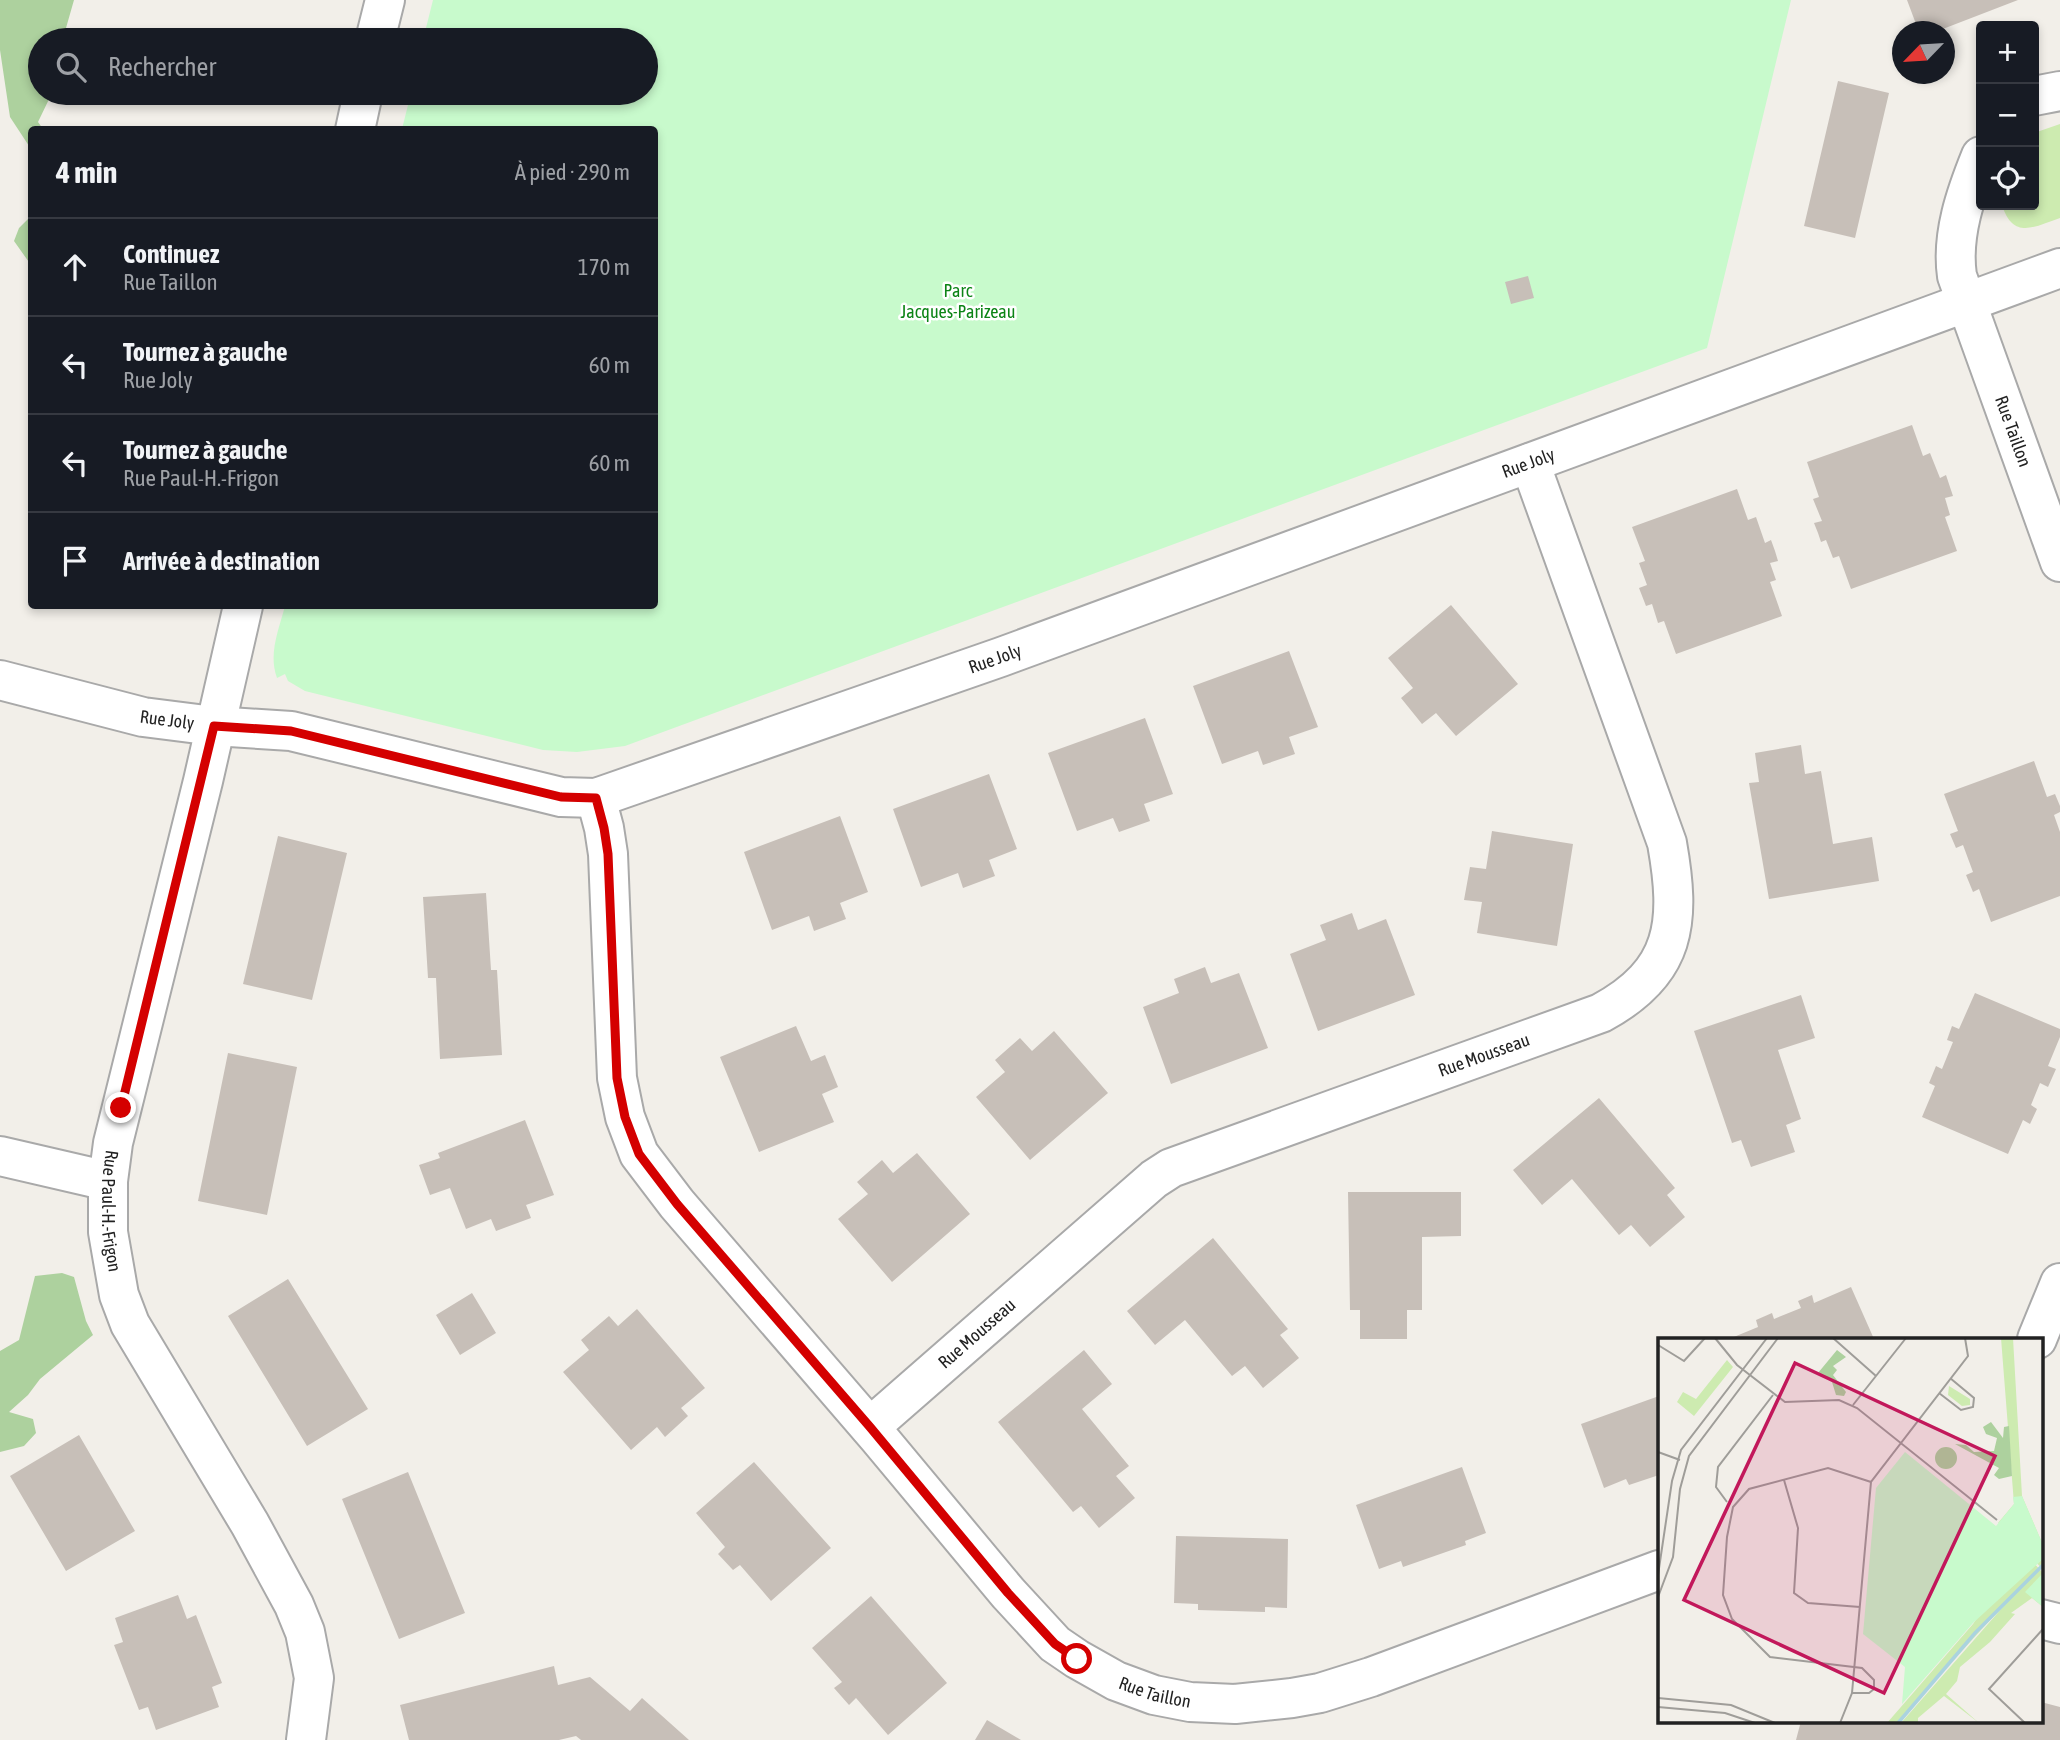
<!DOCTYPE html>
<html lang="fr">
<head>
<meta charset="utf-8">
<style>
  body { margin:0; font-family:"Asap Condensed",sans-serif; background:#20242c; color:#f1f3f6 }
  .controls { position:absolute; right:21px; top:21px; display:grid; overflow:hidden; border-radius:7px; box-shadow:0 4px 10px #0003 }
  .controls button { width:63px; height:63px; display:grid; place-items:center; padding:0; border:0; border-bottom:2px solid #363941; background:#171b24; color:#f1f3f6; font:35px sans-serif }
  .compass { position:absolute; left:1892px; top:21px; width:63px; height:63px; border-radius:50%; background:#171b24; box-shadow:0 4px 10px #0003; rotate:245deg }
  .stop { position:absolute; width:21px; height:21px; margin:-16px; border:5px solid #d40000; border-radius:50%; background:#fff }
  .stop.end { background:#d40000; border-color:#fff; box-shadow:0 2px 7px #0008 }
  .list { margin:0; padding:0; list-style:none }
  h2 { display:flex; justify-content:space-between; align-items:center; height:91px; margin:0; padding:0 28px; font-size:30px }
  h2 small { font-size:23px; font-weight:400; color:#9ea1a6 }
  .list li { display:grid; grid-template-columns:46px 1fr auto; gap:21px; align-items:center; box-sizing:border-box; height:98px; padding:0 28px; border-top:2px solid #363941 }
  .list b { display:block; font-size:26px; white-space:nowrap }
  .list p { margin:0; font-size:23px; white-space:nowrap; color:#9ea1a6 }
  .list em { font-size:23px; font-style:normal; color:#9ea1a6 }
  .icon { flex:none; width:38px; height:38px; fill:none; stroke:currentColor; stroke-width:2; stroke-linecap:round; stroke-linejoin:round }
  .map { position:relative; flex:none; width:2060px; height:1740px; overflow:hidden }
  .search { position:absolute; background:#171b24; box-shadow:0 4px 10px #0003; left:28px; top:28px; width:630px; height:77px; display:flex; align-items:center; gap:18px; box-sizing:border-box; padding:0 24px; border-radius:38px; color:#9ea1a6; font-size:26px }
  .panel { position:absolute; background:#171b24; box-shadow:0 4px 10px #0003; left:28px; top:126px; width:630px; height:483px; border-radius:7px }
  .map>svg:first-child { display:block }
</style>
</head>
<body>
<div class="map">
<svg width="2060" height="1740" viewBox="0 0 2060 1740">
  <rect width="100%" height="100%" fill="#f2efe9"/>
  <path fill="#cdebb0" d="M2060 124V218C2034 227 2013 240 2002 205H2034V133Z"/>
  <path fill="#add19e" d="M0 0H74L66 28 73 40H40V93H52L38 122 43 129 32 130 31 149 10 117 0 50Z
    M31 216V265L14 241 19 228Z
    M62 1273 74 1277 86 1321 93 1335 40 1379 28 1395 9 1412 33 1419 36 1433 24 1446 0 1452V1351L19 1340 35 1276Z"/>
  <path fill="#c8facc" d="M433 0H1791L1707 348 625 746 577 752 543 750 305 691 288 681 285 674 277 678C268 654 279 629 285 606H654V130L402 129 411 93H646V40H423Z"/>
  <path fill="#c7bfb8" d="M1907 0H2018L1935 32H1919Z
    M1838 81 1889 93 1855 238 1804 226Z
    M1528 276 1534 298 1511 304 1505 282Z
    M1912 425 1923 456 1930 453 1940 478 1946 475 1953 496 1945 498 1950 515 1945 517 1957 551 1851 589 1839 556 1833 558 1826 540 1821 542 1818 533 1814 523 1822 521 1813 499 1819 497 1807 462Z
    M1737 489 1748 520 1756 517 1765 543 1771 540 1775 551 1778 561 1770 563 1776 580 1770 582 1782 616 1676 654 1664 621 1658 623 1652 604 1646 606 1639 588 1647 585 1639 563 1645 561 1632 527Z
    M1451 605 1518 684 1456 736 1436 713 1422 724 1401 698 1413 688 1388 658Z
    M1289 651 1318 727 1289 737 1295 754 1263 765 1258 751 1222 764 1193 686Z
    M1145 718 1173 794 1144 804 1150 821 1119 832 1113 818 1077 831 1048 753Z
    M1801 745 1805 774 1821 771 1833 844 1872 837 1879 881 1769 899 1749 783 1759 782 1755 753Z
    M2034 761 2047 797 2055 794 2060 806V812L2054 815 2060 832V896L1991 922 1979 889 1973 892 1966 875 1973 872 1963 845 1956 848 1950 834 1958 831 1944 794Z
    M989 774 1017 849 989 860 995 876 963 888 958 873 921 887 893 809Z
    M840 816 868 892 840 903 846 919 814 931 809 916 772 930 744 852Z
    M1492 831 1573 844 1557 946 1477 933 1482 902 1464 900 1470 867 1486 869Z
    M278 836 347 853 312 1000 243 984Z
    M486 893 491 970H497L502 1055 440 1059 436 978H428L423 897Z
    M1352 913 1358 930 1386 919 1415 995 1318 1031 1290 954 1326 940 1320 925Z
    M1205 967 1211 983 1239 973 1268 1048 1171 1084 1143 1007 1179 993 1174 979Z
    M1975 993 2060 1029V1037L2048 1066 2056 1069 2048 1087 2040 1083 2031 1105 2037 1109 2030 1124 2023 1120 2008 1154 1922 1117 1935 1086 1929 1083 1936 1066 1942 1069 1953 1042 1947 1040 1952 1026 1959 1029Z
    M1801 995 1815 1038 1778 1050 1801 1119 1786 1125 1795 1152 1751 1167 1741 1140 1732 1143 1694 1031Z
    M796 1026 811 1061 825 1055 838 1087 822 1094 834 1122 759 1152 720 1057Z
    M1054 1031 1108 1093 1030 1160 976 1097 1005 1072 995 1060 1020 1038 1032 1051Z
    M228 1053 297 1067 267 1215 198 1201Z
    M1599 1098 1675 1188 1667 1195 1685 1217 1650 1247 1631 1225 1619 1235 1572 1179 1542 1205 1513 1170Z
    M525 1120 554 1195 526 1205 531 1218 496 1231 491 1219 466 1229 450 1188 430 1195 419 1165 440 1158 438 1153Z
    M917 1153 970 1214 892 1282 838 1219 868 1194 857 1182 882 1160 893 1173Z
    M1348 1192H1461V1236L1422 1237V1310H1407V1339H1360V1310H1350Z
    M1213 1238 1288 1329 1280 1335 1299 1358 1263 1388 1245 1366 1232 1376 1185 1320 1155 1345 1127 1311Z
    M288 1279 368 1409 307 1446 228 1316Z
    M1851 1287 1874 1339H1729L1758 1327 1756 1320 1772 1313 1774 1319 1801 1308 1798 1301 1812 1295 1814 1303Z
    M472 1293 496 1333 460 1355 436 1315Z
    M637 1309 705 1388 681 1408 688 1416 665 1437 657 1427 631 1450 563 1372 589 1350 581 1340 609 1316 618 1326Z
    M1084 1350 1112 1384 1082 1409 1129 1466 1116 1476 1135 1498 1099 1528 1081 1506 1073 1512 998 1422Z
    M1659 1396V1475L1629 1485 1626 1479 1604 1488 1581 1424Z
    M79 1435 135 1531 66 1571 10 1476Z
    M754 1462 831 1548 771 1601 740 1565 733 1570 718 1554 725 1547 696 1513Z
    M1462 1467 1486 1533 1465 1541 1466 1545 1403 1567 1401 1561 1379 1569 1356 1505Z
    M408 1472 465 1613 399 1639 342 1499Z
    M1176 1536 1288 1539 1287 1608 1265 1607V1612L1198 1610V1604L1174 1603Z
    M178 1595 187 1619 196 1615 222 1683 212 1687 219 1707 156 1730 148 1707 139 1710 114 1645 123 1642 115 1618Z
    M871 1596 947 1683 888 1735 856 1698 849 1705 834 1688 842 1682 812 1648Z
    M554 1666 558 1685 590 1677 630 1711 642 1698 689 1740H581L576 1736 559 1740H409L400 1705Z
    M2041 1702 2060 1707V1740H1796L1801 1721H2041Z
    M987 1720 1021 1740H975Z"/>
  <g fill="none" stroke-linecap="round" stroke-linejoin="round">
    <defs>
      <g id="minor">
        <path d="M375 40 385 0"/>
        <path d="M2034 96 2060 91"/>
        <path d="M355 130 363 93"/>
        <path id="s1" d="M1981 156C1966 193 1951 235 1957 276L2060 562"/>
        <path id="s2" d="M243 606 203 781 113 1143 108 1181V1232L119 1295 130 1324 250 1524 294 1605 305 1632 314 1678 306 1740"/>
        <path id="s3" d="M0 680 143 717 214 726 291 731 561 797 596 798 1001 657 2060 268"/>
        <path id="s4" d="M596 798 604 828 608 854 617 1078 625 1117 639 1154 677 1204 878 1437 1008 1593 1055 1644 1077 1659 1116 1681 1154 1695 1190 1702 1235 1704 1292 1698 1320 1693 1371 1677 1659 1570"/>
        <path d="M0 1156 108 1181"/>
        <path d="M2037 1339 2060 1283"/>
        <path id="s5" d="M870 1427 1154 1179 1171 1168 1601 1013C1677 972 1681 922 1667 843L1530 463"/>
        <path d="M2041 1619 2060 1624"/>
      </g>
    </defs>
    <use href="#minor" stroke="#a9a9a9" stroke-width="42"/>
    <use href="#minor" stroke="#fff" stroke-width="38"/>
  </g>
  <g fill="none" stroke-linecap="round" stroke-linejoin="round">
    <path stroke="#d40000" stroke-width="9" d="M121 1108 214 726 291 731 561 797 596 798 604 828 608 854 617 1078 625 1117 639 1154 677 1204 870 1427 1008 1593 1055 1644 1077 1659"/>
  </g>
  <g text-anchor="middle" stroke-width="5" stroke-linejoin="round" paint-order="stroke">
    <g font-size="18" fill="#0c8416" stroke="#fff">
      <text x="958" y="297">Parc<tspan x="958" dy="21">Jacques-Parizeau</tspan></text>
    </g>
    <g font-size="18" fill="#222" stroke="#fff">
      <text dy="6" stroke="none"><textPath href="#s1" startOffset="289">Rue Taillon</textPath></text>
      <text dy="6" stroke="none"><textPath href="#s3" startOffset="1600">Rue Joly</textPath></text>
      <text dy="6" stroke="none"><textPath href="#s3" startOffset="1032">Rue Joly</textPath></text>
      <text dy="6" stroke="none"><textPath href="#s3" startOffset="172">Rue Joly</textPath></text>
      <text dy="6" stroke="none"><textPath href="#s5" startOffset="730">Rue Mousseau</textPath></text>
      <text dy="6" stroke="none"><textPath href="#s2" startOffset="621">Rue Paul-H.-Frigon</textPath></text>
      <text dy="6" stroke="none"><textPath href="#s5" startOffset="142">Rue Mousseau</textPath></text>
      <text dy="6" stroke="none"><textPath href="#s4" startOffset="1116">Rue Taillon</textPath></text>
    </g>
  </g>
  <g transform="translate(1658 1338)">
    <rect width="385" height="385" fill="#f2efe9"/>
    <path d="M343 0H355L364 158 385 207V232L354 197 361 183 340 185 356 166ZM69 22 75 29 36 78 19 64 25 54 38 61ZM291 48 312 61V67L304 68 290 57ZM365 213 385 235V269L374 260 353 275 357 276 332 304 302 329 299 343 288 356 321 385 286 358 260 380V385H243L366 245 238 385H229L315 286Z" fill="#cdebb0"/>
    <path d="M179 12 188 19 175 28 179 32 175 37 188 54 186 58 178 57 174 44 160 35ZM333 84 345 100 346 89 351 88 354 138 341 141 336 137 341 130 297 106 308 107 316 114 336 113 339 100 328 96 325 89ZM277 120a11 11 0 1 1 22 0a11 11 0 1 1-22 0Z" fill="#add19e"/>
    <path d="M247 114 338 188 356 166 355 159 364 158 385 207V221L315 285 244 366 247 329 205 296 218 150ZM385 235V269L367 254Z" fill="#c8facc"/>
    <path fill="none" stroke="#aad3df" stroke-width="3.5" d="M240 385 317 295 385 227"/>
    <path fill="none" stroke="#9f9d99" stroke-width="2" d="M57 0 79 27 127 64 181 62 199 70 339 182M175 0 218 38M0 7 26 23 47 0M281 55 303 72 315 69 316 60 292 40M195 67 248 0M0 114 22 122M126 142 140 190 136 255 150 265 202 269M69 164 58 149 60 129 115 57M0 237 14 143 23 112 109 0M0 259 15 219 22 151 31 118 120 0M194 355H211L216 351V342L204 330 112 319 74 281 65 257 69 199 75 169 91 151 170 130 213 144M0 360 73 367 117 385M0 369 67 375 97 385M182 385 194 355 213 144 310 18 307 0M367 385 331 351 385 291"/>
    <path fill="#c2185b" fill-opacity="0.15" stroke="#c2185b" stroke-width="3.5" d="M137 25 337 118 226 355 26 262Z"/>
    <rect width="385" height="385" fill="none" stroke="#222" stroke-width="3.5"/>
  </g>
</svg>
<div class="controls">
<button>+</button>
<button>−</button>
<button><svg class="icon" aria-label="locate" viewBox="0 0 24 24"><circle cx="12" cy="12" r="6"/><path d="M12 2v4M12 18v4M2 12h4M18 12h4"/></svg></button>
</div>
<svg class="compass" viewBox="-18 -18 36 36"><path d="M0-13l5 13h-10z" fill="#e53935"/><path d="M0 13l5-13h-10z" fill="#9ea1a6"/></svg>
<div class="stop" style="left:1077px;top:1659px"></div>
<div class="stop end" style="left:121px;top:1108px"></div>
<div class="search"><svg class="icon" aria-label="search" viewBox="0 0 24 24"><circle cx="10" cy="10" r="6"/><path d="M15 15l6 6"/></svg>Rechercher</div>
<section class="panel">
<h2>4 min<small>À pied · 290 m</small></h2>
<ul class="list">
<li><svg class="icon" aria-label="ahead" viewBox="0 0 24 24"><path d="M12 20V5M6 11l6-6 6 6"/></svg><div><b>Continuez</b><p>Rue Taillon</p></div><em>170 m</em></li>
<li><svg class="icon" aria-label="left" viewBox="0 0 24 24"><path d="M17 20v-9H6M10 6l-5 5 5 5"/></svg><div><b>Tournez à gauche</b><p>Rue Joly</p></div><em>60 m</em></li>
<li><svg class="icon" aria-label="left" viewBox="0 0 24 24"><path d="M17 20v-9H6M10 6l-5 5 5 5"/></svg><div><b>Tournez à gauche</b><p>Rue Paul-H.-Frigon</p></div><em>60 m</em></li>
<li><svg class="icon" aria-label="arrive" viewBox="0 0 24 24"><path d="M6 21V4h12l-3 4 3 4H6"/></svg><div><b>Arrivée à destination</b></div></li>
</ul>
</section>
</div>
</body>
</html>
